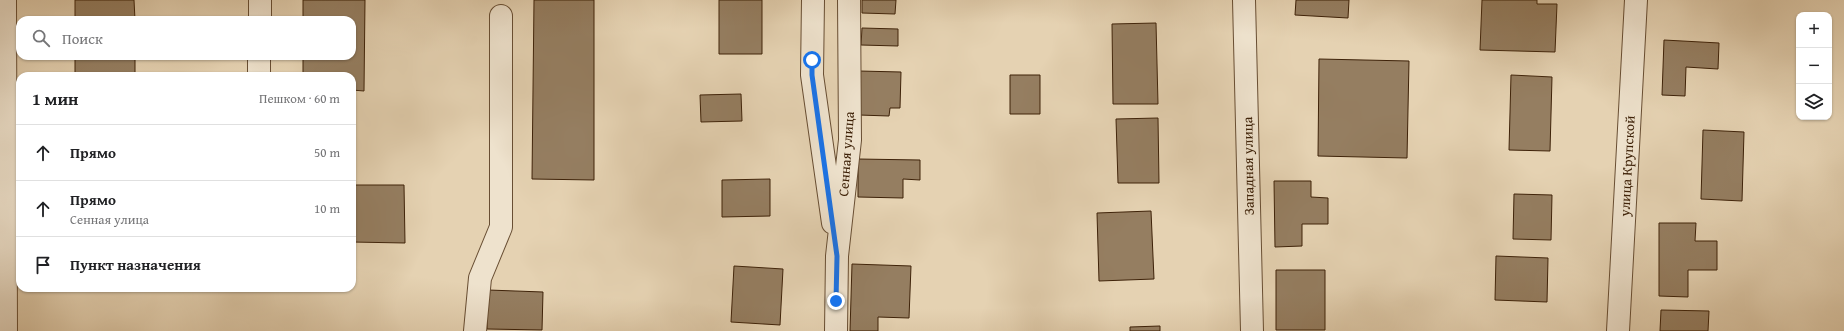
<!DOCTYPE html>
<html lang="ru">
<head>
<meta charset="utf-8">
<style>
  body { margin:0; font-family:"Gentium Book Plus",serif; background:#f2f2f2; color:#202124 }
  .controls { position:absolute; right:12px; top:12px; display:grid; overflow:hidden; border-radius:8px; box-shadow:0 1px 3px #0004 }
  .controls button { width:36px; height:36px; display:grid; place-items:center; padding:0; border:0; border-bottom:1px solid #e0e0e0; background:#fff; color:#202124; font:20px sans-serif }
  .stop { position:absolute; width:12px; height:12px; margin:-9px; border:3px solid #1a73e8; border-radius:50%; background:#fff }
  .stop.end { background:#1a73e8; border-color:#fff; box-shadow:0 1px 4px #0008 }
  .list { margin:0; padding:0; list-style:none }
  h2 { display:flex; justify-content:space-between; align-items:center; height:52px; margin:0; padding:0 16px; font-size:17px }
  h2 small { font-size:13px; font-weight:400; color:#757577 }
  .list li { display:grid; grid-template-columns:26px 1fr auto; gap:12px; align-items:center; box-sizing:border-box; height:56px; padding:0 16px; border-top:1px solid #e0e0e0 }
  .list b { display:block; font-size:15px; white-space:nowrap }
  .list p { margin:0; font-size:13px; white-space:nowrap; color:#757577 }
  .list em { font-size:13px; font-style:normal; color:#757577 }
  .icon { flex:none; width:22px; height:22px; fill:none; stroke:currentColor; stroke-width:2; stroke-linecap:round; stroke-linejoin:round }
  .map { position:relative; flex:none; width:1844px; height:331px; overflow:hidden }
  .search { position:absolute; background:#fff; box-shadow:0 1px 3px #0004; left:16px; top:16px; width:340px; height:44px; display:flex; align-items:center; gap:10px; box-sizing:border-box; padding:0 14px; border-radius:12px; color:#757577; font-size:15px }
  .panel { position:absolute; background:#fff; box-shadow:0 1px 3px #0004; left:16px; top:72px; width:340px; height:220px; border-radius:12px }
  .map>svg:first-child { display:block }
</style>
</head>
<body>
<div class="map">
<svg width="1844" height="331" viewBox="0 0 1844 331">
  <rect width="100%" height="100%" fill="#e5d2b2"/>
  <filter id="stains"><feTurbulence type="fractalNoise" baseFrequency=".005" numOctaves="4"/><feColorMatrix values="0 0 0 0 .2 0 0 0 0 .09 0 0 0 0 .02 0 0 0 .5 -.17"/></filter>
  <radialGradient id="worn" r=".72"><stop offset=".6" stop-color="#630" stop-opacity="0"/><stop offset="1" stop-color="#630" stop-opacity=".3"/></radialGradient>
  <path fill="#957e61" stroke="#3e2209" d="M75 0H134L135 20H75Z
    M303 0H365L364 91 352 90V76H303V56H352V20H303Z
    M534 0H594V180L532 179Z
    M719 0H762V54H719Z
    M862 0H896L895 14 862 13Z
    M1296 0H1349L1348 18 1295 15Z
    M1482 0H1537V4H1557L1555 52 1480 50Z
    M1156 23 1158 104H1113L1112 24Z
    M862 28 898 29V46L861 45Z
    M1664 40 1719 43 1718 69 1686 67 1685 96 1662 95Z
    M75 56H135V76H75Z
    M1319 59 1409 61 1407 158 1318 156Z
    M859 71 901 72 900 108H890L889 116 859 115Z
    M1010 75H1040V114H1010Z
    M1511 75 1552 77 1550 151 1509 150Z
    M741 94 742 121 701 122 700 95Z
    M1158 118 1159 183H1118L1116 119Z
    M1703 130 1744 132 1742 201 1701 199Z
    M858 159 920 160V180L903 179V198L858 197Z
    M770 179V216L722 217V180Z
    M1274 181H1311V197L1328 198V224H1302V246L1275 247Z
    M352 185H404L405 243 352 242Z
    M1514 194 1552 195 1551 240 1513 239Z
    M1151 211 1154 279 1099 281 1097 213Z
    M1659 223H1696L1695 241H1717V270H1688V297L1659 296Z
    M1496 256 1548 258 1547 302 1495 300Z
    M852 264 911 266 909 318 878 317V331H850Z
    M734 266 783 269 780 325 731 322Z
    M1276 270H1325V330H1276Z
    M488 290 543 292 542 330 487 329Z
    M1661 310 1709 311 1708 331H1660Z
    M1160 326V331H1130V327Z"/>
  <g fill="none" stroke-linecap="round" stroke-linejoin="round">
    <defs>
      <path id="minor" d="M5 0 6 331
        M813 0 812 75 833 223
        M1244 0 1252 331
        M260 20V0
        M259 76V56
        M475 331 480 278 501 227V16
        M836 331 837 256 850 140 849 0
        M1618 331 1636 0"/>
    </defs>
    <use href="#minor" stroke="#684e33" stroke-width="24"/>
    <use href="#minor" stroke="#eee2cd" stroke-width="22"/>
  </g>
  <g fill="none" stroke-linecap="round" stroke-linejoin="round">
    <path stroke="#1a73e8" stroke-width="5" d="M812 60V75L837 256 836 301"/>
  </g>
  <g text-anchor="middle" stroke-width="3" stroke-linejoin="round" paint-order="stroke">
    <g font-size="14" fill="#3e2209" stroke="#eee2cd">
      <text transform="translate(846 154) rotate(-86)" y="5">Сенная улица</text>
      <text transform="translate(1248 166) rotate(-91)" y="5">Западная улица</text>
      <text transform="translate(1627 166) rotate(-87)" y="5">улица Крупской</text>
    </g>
  </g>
  <rect width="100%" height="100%" filter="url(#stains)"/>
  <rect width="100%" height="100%" fill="url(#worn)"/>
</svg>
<div class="controls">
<button>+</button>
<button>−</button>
<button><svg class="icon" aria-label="layers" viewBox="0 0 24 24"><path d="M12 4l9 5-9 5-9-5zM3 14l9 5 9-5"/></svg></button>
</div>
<div class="stop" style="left:812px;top:60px"></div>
<div class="stop end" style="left:836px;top:301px"></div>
<div class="search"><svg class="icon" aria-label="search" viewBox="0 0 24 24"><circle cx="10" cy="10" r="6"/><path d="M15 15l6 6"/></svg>Поиск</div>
<section class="panel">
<h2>1 мин<small>Пешком · 60 m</small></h2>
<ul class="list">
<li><svg class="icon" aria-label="ahead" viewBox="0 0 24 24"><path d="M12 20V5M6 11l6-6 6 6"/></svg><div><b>Прямо</b></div><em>50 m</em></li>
<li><svg class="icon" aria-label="ahead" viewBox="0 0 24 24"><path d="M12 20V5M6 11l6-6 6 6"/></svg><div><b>Прямо</b><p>Сенная улица</p></div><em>10 m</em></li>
<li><svg class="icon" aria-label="arrive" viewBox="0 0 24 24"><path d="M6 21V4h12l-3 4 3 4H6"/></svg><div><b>Пункт назначения</b></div></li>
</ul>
</section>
</div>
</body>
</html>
